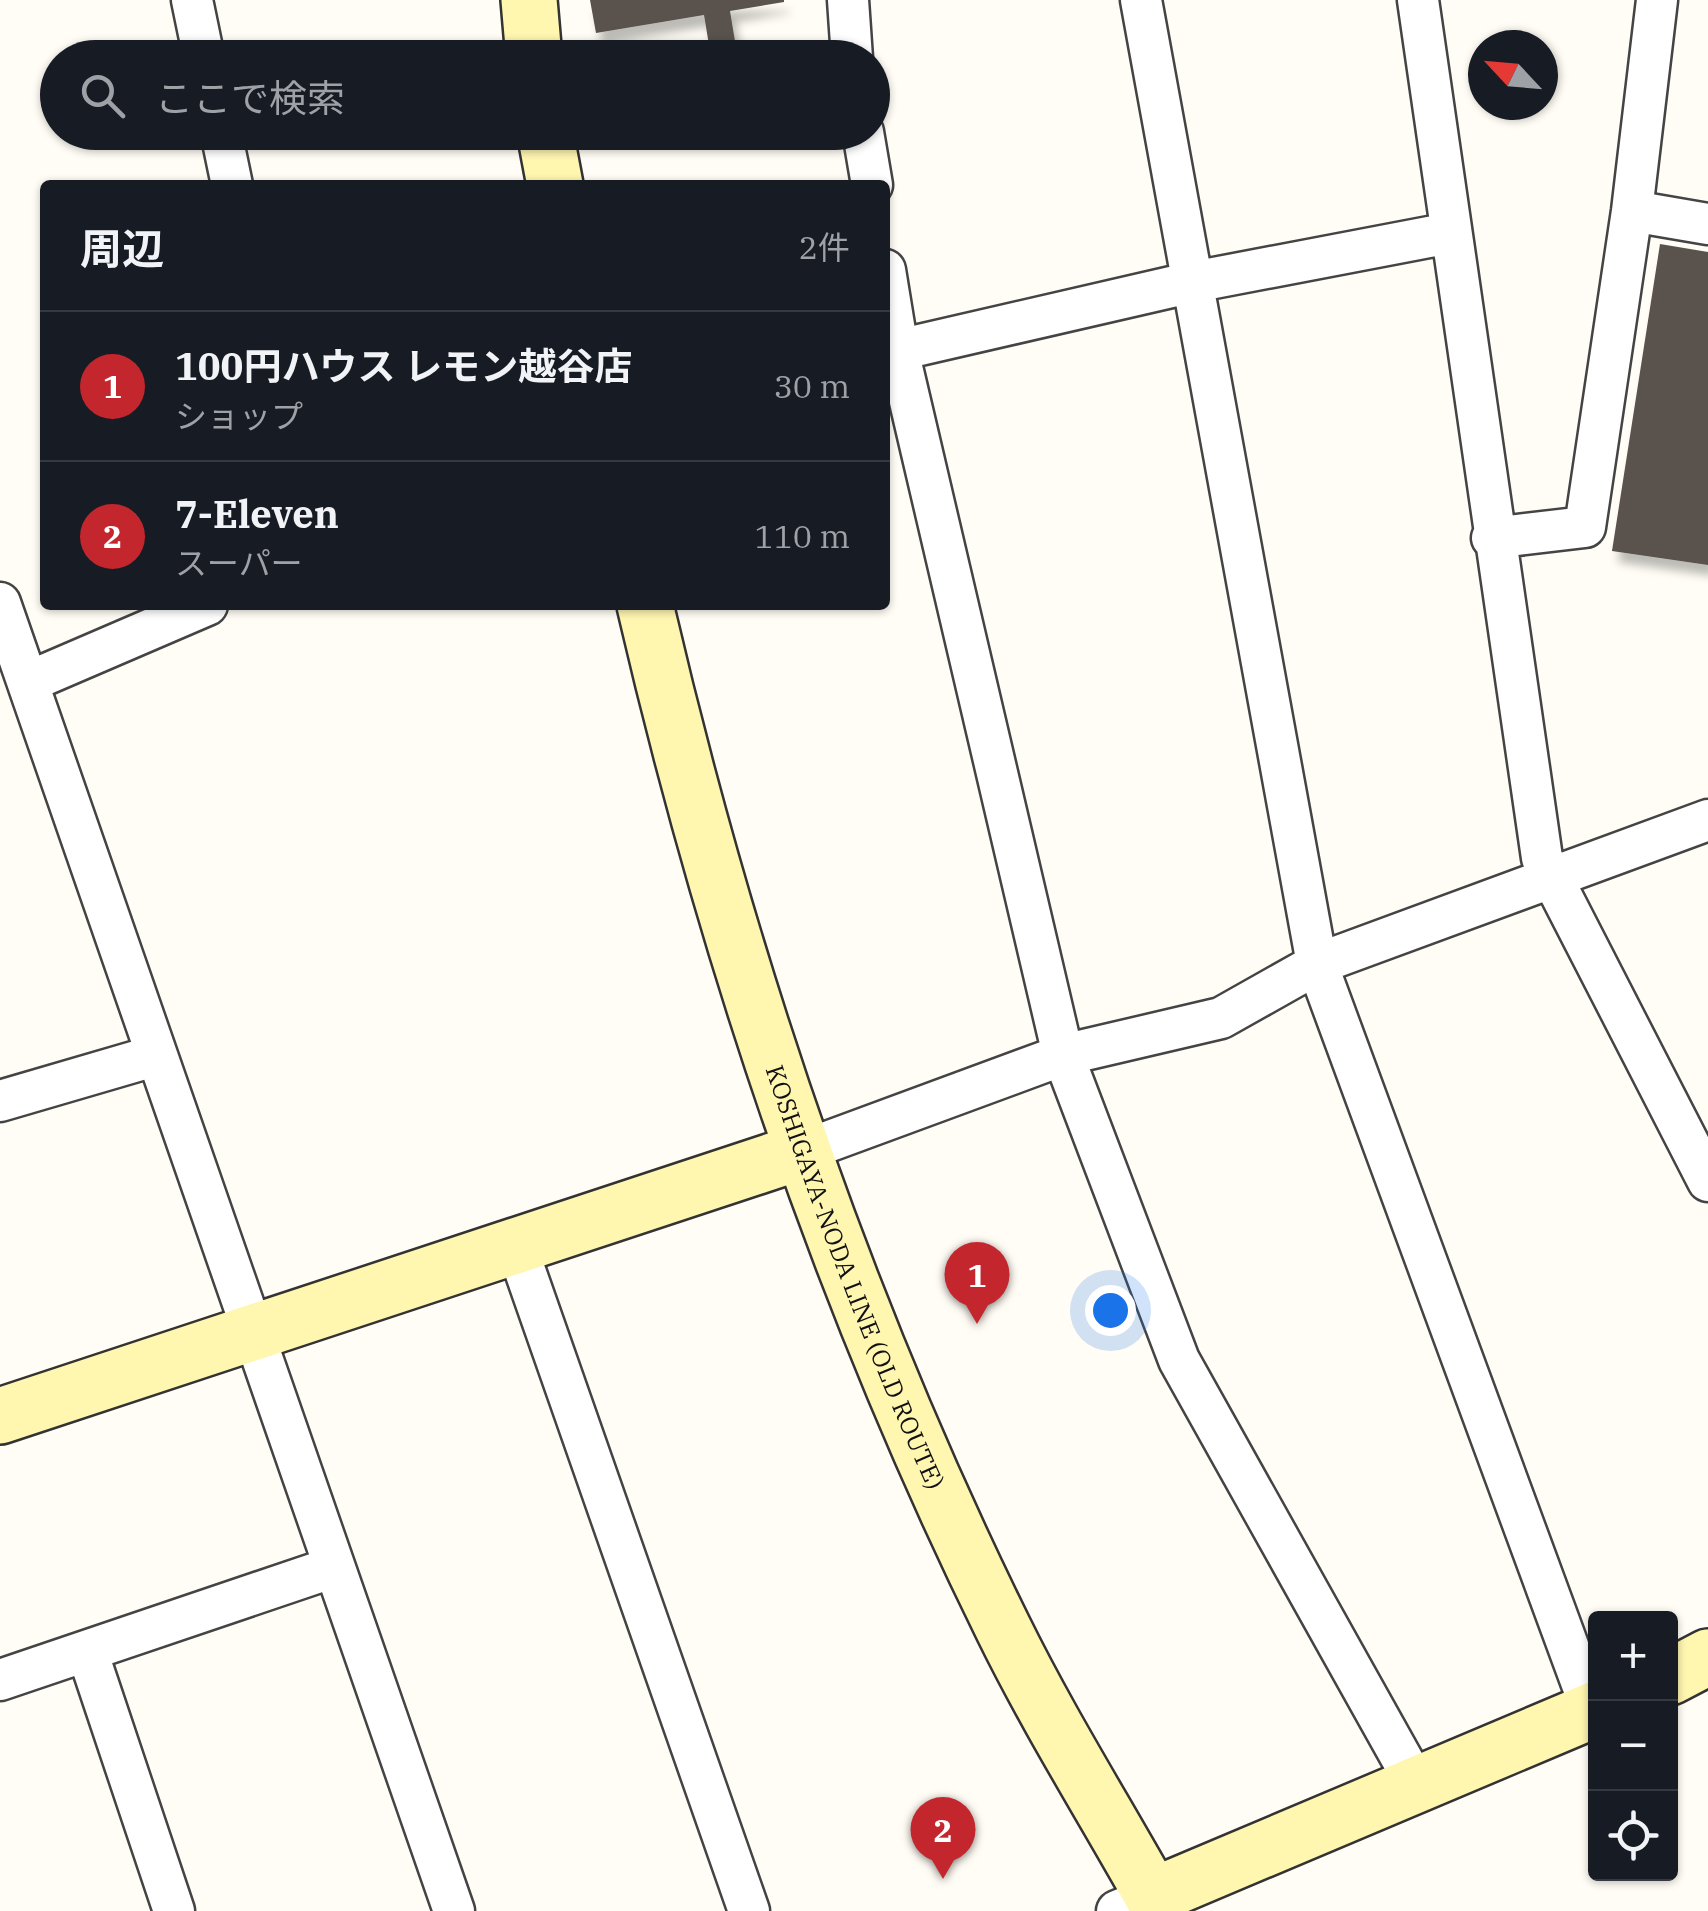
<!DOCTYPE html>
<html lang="ja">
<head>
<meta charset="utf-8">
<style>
  body { margin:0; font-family:"IBM Plex Serif","Noto Sans JP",serif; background:#242831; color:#f1f3f6 }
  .controls { position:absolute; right:30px; bottom:30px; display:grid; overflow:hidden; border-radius:10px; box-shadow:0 2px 8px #0004 }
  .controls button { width:90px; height:90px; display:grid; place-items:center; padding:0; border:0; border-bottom:2px solid #363941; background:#171b24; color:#f1f3f6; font:50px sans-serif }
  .compass { position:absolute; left:1468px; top:30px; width:90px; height:90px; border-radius:50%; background:#171b24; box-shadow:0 2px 8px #0004; rotate:296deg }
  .you { position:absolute; left:1110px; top:1310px; width:35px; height:35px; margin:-25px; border:8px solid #fff; border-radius:50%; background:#1a73e8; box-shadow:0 0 0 15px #1a73e833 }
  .badge { display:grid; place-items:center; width:65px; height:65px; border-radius:50%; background:#c4262e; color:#fff; font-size:32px; font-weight:700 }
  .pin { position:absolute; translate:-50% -82px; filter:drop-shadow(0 2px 5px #0008) }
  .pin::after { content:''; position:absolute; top:52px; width:35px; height:30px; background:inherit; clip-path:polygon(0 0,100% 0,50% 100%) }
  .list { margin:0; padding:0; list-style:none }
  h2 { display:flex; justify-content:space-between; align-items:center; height:130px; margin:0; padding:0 40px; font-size:42px }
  h2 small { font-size:32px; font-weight:400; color:#9ea1a6 }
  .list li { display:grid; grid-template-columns:65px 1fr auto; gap:30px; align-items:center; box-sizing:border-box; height:150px; padding:0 40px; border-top:2px solid #363941 }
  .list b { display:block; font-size:38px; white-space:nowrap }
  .list p { margin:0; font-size:32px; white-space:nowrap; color:#9ea1a6 }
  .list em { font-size:32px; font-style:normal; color:#9ea1a6 }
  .icon { flex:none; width:55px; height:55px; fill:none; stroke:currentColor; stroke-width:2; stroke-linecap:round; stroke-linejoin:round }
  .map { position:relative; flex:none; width:1708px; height:1911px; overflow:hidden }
  .search { position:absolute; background:#171b24; box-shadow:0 2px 8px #0004; left:40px; top:40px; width:850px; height:110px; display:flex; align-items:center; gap:25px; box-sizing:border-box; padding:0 35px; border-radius:55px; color:#9ea1a6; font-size:38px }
  .panel { position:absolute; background:#171b24; box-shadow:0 2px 8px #0004; left:40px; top:180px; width:850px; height:430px; border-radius:10px }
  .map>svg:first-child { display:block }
</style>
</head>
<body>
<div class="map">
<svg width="1708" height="1911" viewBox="0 0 1708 1911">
  <defs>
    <filter id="shadow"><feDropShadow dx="6" dy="11" stdDeviation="5" flood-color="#0004"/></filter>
  </defs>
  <rect width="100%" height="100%" fill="#fffdf5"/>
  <path fill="#5a524d" filter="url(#shadow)" d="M590 0H784V2L730 11 735 41 709 45 704 15 596 33Z
    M1660 244 1708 252V565L1612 551Z"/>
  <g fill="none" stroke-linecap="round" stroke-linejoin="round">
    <defs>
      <path id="street" d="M192 0 204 58
        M848 0 852 58
        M1141 0 1317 964 1592 1711
        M1418 0 1542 858 1708 1181
        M221 132 232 185
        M863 132 872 185
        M1632 211 1708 224
        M885 270 898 350 1063 1055 1179 1360 1416 1784
        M885 353 1193 282 1450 233
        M1492 538 1585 527 1632 211 1657 0
        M0 603 454 1911
        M28 682 207 605
        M0 1101 154 1056
        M800 1152 1063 1055 1221 1018 1317 964 1708 820
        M516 1245 749 1911
        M87 1651 174 1911
        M0 1680 331 1568
        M1117 1911 1153 1896"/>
      <g id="secondary">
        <path d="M529 0 534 58"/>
        <path d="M545 132 555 185"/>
        <path id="s1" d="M645 605C727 958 842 1302 1003 1628 1050 1724 1109 1817 1161 1911"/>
        <path d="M0 1416 800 1152"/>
        <path d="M1670 1677 1708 1657"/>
        <path d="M1153 1896 1596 1709"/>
      </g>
    </defs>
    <use href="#street" stroke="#444" stroke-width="45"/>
    <use href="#secondary" stroke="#333" stroke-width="60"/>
    <use href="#street" stroke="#fff" stroke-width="40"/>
    <use href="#secondary" stroke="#fff6b0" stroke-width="55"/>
  </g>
  <g text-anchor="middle" stroke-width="10" stroke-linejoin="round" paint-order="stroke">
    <g font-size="25" fill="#111" stroke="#fff">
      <text dy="9" stroke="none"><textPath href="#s1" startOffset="705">KOSHIGAYA-NODA LINE (OLD ROUTE)</textPath></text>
    </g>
  </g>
</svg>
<div class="controls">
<button>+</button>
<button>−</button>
<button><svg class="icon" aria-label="locate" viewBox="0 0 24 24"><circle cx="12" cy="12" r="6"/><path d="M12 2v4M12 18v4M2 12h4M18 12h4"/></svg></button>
</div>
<svg class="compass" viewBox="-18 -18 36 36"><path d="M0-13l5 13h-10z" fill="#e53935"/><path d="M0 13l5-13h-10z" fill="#9ea1a6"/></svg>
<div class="you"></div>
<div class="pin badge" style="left:977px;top:1324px">1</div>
<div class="pin badge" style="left:943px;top:1879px">2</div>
<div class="search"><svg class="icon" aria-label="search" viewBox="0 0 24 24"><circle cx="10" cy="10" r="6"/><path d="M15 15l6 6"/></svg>ここで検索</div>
<section class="panel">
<h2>周辺<small>2件</small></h2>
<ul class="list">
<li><span class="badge">1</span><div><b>100円ハウス レモン越谷店</b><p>ショップ</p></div><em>30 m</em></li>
<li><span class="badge">2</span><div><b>7-Eleven</b><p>スーパー</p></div><em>110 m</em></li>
</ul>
</section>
</div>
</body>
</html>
